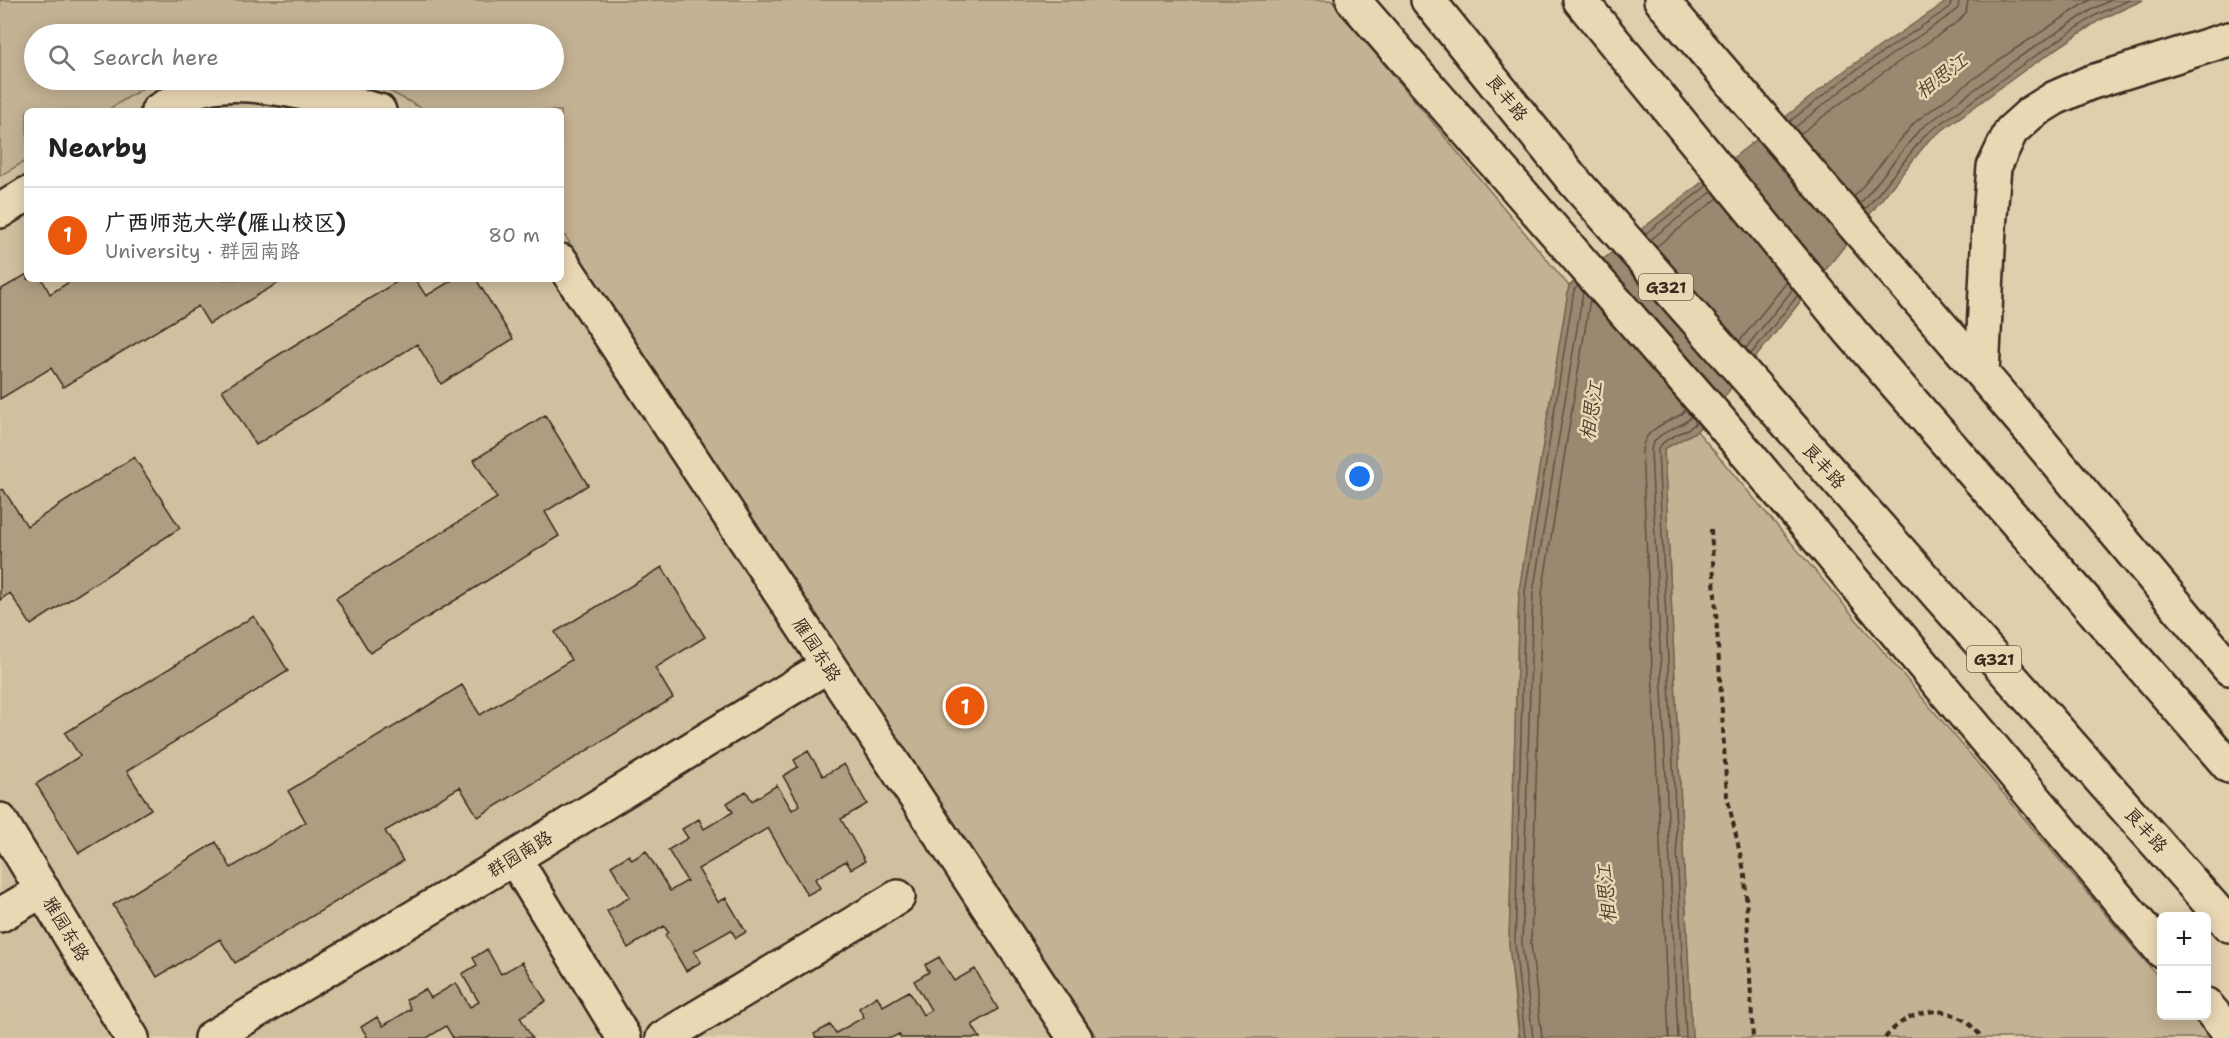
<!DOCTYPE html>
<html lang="en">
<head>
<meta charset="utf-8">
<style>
  body { margin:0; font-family:"Shantell Sans","LXGW WenKai TC",sans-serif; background:#f6f6f6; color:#222 }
  .controls { position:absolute; right:18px; bottom:18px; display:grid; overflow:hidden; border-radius:9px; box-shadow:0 3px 15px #0003 }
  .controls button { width:54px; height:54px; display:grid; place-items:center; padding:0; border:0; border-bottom:2px solid #e0e0e0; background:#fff; color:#222; font:30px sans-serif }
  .you { position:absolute; left:1360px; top:477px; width:21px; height:21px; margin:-15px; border:4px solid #fff; border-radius:50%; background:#1a73e8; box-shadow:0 0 0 9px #1a73e833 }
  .badge { display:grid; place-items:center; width:39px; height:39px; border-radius:50%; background:#ea580c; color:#fff; font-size:20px; font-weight:700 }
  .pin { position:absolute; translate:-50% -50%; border:3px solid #fff; box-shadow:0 2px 6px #0006 }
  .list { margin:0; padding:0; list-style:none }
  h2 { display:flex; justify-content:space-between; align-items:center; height:78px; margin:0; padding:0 24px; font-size:26px }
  h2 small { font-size:20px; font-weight:400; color:#767676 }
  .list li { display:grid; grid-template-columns:39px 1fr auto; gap:18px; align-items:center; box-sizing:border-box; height:96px; padding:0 24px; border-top:2px solid #e0e0e0 }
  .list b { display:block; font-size:22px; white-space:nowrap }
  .list p { margin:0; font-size:20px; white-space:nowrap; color:#767676 }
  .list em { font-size:20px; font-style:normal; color:#767676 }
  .icon { flex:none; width:33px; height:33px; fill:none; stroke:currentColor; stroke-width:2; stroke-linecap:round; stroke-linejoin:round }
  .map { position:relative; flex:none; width:2229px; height:1038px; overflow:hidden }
  .search { position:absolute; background:#fff; box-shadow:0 3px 15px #0003; left:24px; top:24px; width:540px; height:66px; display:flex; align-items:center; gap:15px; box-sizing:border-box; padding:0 21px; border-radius:33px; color:#767676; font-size:22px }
  .panel { position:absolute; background:#fff; box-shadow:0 3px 15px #0003; left:24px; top:108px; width:540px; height:174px; border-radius:9px }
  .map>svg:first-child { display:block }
</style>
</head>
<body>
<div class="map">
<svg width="2229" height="1038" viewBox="0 0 2229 1038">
  <rect width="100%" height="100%" fill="#e0ceac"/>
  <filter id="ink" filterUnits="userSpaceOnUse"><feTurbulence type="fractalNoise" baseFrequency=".0167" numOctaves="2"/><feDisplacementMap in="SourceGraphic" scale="12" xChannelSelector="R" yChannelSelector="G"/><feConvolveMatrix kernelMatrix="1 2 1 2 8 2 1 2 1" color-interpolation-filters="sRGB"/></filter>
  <g filter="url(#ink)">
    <path fill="#d1bf9f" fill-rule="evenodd" d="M0 0H1331L1569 286 1697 431 2161 980 2162 1016H2192L2211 1038H0ZM34 34H554V80H34ZM27 111H561V279H27Z"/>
    <path fill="#c4b294" stroke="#806e59" stroke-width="1.5" d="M0 0H1331L1569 286 1519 591 1509 944 1519 1038H1097L561 230V111H427L372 82 359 80H554V34H34V80H163L153 82 106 111H27V160L0 176Z
      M1697 431 2161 980 2162 1016H2192L2211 1038H1692L1664 449Z"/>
    <path fill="#9a8870" stroke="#74624f" stroke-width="1.5" d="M1949 0H2143L2100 20 2022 72 1929 140 1697 431 1664 449 1692 1038H1520L1509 944 1519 591 1569 286 1848 68Z"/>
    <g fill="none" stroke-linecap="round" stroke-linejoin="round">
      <path stroke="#61503f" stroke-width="1.5" d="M1789 122 1852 73 1949 8 1952 0
        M1794 128 1856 79 1953 13 1958 8 1959 0
        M1800 134 1862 87 1959 21 1966 12 1968 0
        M1854 197 1915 122 2009 53 2090 0
        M1860 204 1920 129 2015 60 2093 9 2111 0
        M1865 210 1925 135 2019 67 2096 15 2129 0
        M1645 234 1708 185
        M1650 240 1713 191
        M1656 247 1718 198
        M1739 342 1787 282
        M1745 349 1793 289
        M1751 354 1798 295
        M1525 1038 1515 944 1525 592 1574 290 1578 286
        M1533 1038 1522 943 1533 593 1583 292
        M1542 1038 1531 943 1542 593 1590 299
        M1669 1038 1642 450C1644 429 1666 423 1682 414L1686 409
        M1678 1038 1651 450C1654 430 1681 430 1692 416
        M1686 1038 1658 450C1664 435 1687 434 1697 422"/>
    </g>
    <path fill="#af9d82" stroke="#3b2a1e" stroke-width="1.5" d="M27 274V279H42L50 294 74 279H285L209 324 198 306 63 387 51 368 0 399V290Z
      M401 279H415L426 296 454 279H476L513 339 441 384 417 344 256 445 222 390Z
      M545 415 588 485 545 512 559 536 370 653 336 598 497 498 474 460Z
      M134 457 180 528 31 625 10 593 0 600V491L3 489 27 526Z
      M662 567 705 637 655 668 673 698 478 817 460 787 385 831 403 861 235 963 220 939 157 977 113 905 216 842 231 868 306 822 288 791 462 685 480 715 571 660 555 632Z
      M254 616 288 671 127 771 151 809 79 853 36 784 80 756 65 733Z
      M808 751 823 776 844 764 867 804 841 819 865 861 851 869 846 861 815 879 820 888 807 895 768 828 698 869 718 902 726 898 746 932 736 938 731 930 694 951 701 962 686 971 665 935 668 932 664 926 628 948 607 911 630 897 611 866 629 855 632 860 646 851 670 891 687 881 668 850 688 838 682 829 699 819 704 829 733 812 727 803 746 791 752 801 777 785 792 810 800 805 783 776 798 767 794 760Z
      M487 949 501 974 522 962 546 1001 520 1017 532 1038H453L446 1026 427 1038H364L367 1036 361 1027 377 1017 383 1026 411 1009 406 1000 425 989 431 998 456 983 470 1007 479 1002 462 974 477 965 473 958Z
      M939 957 954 981 975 969 998 1009 972 1025 980 1038H901L899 1034 891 1038H816L814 1034 830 1025 836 1033 864 1017 859 1008 877 996 883 1006 909 991 923 1015 931 1010 914 981 929 972 925 965Z"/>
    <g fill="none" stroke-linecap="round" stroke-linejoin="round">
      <defs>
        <path id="minor" d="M1353 0 1719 420 2162 951
          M1661 0 2031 431 2229 668
          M158 111C173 102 187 92 204 88 249 76 333 99 379 111
          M0 211 27 194
          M561 261 1075 1038
          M1982 374 1989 228 1994 167 2011 131 2031 113 2055 98 2089 83 2229 39
          M0 820 132 1038
          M514 858 624 1038
          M0 915 43 890
          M2206 1005 2229 1032
          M211 1038 514 858 827 666
          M663 1038 898 897"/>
        <path id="highway" d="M1428 0 1573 180 2229 925
          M1580 0 1851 332 2229 766"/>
      </defs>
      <use href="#minor" stroke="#3b2a1e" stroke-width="38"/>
      <use href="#highway" stroke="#3b2a1e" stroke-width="38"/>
      <path stroke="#3b2a1e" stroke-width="4" stroke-dasharray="6 4.5" stroke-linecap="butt" d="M1711 529 1727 796 1745 875 1753 1038
        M1885 1038C1912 1003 1957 1002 1982 1038"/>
      <use href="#minor" stroke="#ead8b5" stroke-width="33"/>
      <use href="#highway" stroke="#ead8b5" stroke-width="33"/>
    </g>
  </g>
  <g text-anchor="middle" stroke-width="5" stroke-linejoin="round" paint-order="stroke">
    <g fill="#ead8b5" stroke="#705e4b" stroke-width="1.5">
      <rect x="1639" y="274" width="54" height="26" rx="4.5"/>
      <rect x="1967" y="646" width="54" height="26" rx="4.5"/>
    </g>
    <g font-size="16" font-weight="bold" fill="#3b2a1e">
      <text x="1666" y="293">G321</text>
      <text x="1994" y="665">G321</text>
    </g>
    <g font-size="18" fill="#3b2a1e" stroke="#ead8b5">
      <text transform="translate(1507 98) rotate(51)" y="6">良丰路</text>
      <text transform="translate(1824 466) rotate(48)" y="6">良丰路</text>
      <text transform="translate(817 650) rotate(57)" y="6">雁园东路</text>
      <text transform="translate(2146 830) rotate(48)" y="6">良丰路</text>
      <text transform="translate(520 854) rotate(-31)" y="6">群园南路</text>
      <text transform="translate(66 929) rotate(59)" y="6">雅园东路</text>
    </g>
    <g font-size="20" font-style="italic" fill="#534232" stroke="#ead8b5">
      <text transform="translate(1941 76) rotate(-37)" y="7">相思江</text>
      <text transform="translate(1591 411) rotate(-81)" y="7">相思江</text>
      <text transform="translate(1606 894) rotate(-95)" y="7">相思江</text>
    </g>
  </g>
</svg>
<div class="controls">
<button>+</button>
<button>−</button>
</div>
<div class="you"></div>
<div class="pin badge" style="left:965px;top:706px">1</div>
<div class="search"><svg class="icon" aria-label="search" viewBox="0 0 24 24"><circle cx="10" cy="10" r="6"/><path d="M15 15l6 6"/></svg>Search here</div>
<section class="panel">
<h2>Nearby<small></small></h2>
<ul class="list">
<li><span class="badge">1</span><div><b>广西师范大学(雁山校区)</b><p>University · 群园南路</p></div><em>80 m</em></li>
</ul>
</section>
</div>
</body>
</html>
